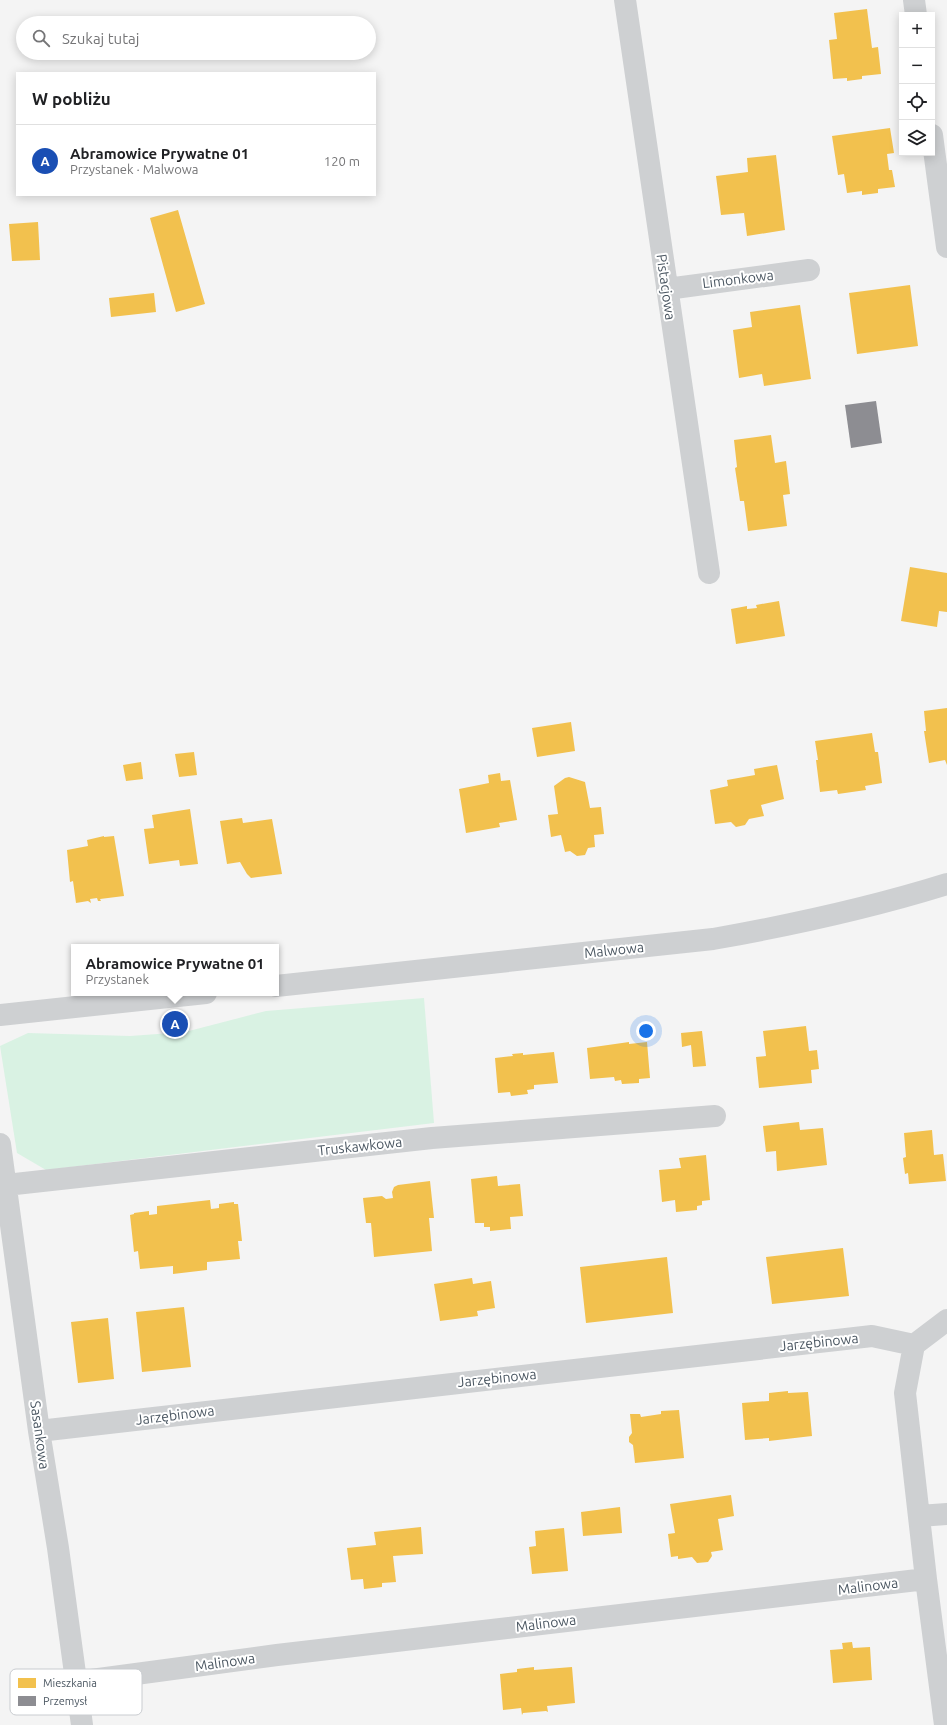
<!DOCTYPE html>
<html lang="pl">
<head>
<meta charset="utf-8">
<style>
  body { margin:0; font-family:Ubuntu,sans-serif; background:#f2f2f2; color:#202124 }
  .controls { position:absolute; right:12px; top:12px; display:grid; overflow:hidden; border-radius:0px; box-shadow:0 2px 10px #0003 }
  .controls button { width:36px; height:36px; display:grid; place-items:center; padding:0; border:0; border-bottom:1px solid #e0e0e0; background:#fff; color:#202124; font:20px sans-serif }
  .you { position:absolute; left:646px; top:1031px; width:14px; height:14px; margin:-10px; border:3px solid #fff; border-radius:50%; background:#1a73e8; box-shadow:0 0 0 6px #1a73e833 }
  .badge { display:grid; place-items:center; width:26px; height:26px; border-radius:50%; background:#db2777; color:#fff; font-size:13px; font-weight:700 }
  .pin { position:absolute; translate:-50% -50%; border:2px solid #fff; box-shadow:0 1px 4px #0006 }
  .popup { position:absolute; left:71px; top:944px; width:208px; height:52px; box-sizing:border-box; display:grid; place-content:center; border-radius:0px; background:#fff; filter:drop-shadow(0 1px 3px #0005); font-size:13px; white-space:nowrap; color:#757577 }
  .popup b { font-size:15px; color:#202124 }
  .popup::after { content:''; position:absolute; left:50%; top:100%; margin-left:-8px; border:8px solid transparent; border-top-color:#fff }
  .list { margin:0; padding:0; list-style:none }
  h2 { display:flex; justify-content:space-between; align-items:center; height:52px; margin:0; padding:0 16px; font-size:17px }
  h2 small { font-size:13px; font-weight:400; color:#757577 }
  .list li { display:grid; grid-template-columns:26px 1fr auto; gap:12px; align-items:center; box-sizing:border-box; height:72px; padding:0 16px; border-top:1px solid #e0e0e0 }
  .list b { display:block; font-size:15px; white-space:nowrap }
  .list p { margin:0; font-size:13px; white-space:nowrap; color:#757577 }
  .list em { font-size:13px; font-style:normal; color:#757577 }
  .icon { flex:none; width:22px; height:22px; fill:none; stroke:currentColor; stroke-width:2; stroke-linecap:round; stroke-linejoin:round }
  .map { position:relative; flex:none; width:947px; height:1725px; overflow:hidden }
  .search { position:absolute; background:#fff; box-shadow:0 2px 10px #0003; left:16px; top:16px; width:360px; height:44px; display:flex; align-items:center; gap:10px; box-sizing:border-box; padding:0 14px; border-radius:22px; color:#757577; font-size:15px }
  .panel { position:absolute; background:#fff; box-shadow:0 2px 10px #0003; left:16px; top:72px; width:360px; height:124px; border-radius:0px }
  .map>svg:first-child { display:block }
</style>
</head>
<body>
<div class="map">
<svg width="947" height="1725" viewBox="0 0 947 1725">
  <rect width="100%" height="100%" fill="#f4f4f4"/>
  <path fill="#d9f2e3" d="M424 998 434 1123 46 1170 17 1153 0 1046 28 1033 130 1036 185 1032 266 1011Z"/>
  <path fill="#f2c14e" d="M867 9 872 48 878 47 881 74 862 76V79L847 81V78L833 79 829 40 837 39 834 13Z
    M890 128 894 153 887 154 889 170H892L895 187 878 189V193L862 195V191L847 193 844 174 838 175 832 136Z
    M776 155 785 230 747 236 744 213 721 215 716 176 748 172 747 158Z
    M178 210 205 304 176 312 150 218Z
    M38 222 40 260 12 261 9 224Z
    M910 285 918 346 857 354 849 293Z
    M154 293 156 312 111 317 109 298Z
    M800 305 811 379 764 386 762 374 739 378 733 330 752 327 750 312Z
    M771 435 775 463 786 461 790 494 783 495 787 526 748 531 744 501H740L735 468 737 467 734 440Z
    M910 567 947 573V612L939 611 937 627 901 621Z
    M779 601 785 636 736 644 731 609 747 606V609L757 608 756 605Z
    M947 708V765L945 760 929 763 924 731H926L924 711Z
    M571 722 575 751 537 757 532 728Z
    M872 733 875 752H878L882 783 865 786 866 790 838 794 837 790 820 792 816 760H818L815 741Z
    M194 752 197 775 179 777 175 754Z
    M141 762 143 779 126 781 123 765Z
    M777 765 784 799 761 805 764 816 749 819 745 825 736 827 731 822 715 824 710 790 728 786 727 780 755 775 754 769Z
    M500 773 501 781 510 780 517 820 499 823 500 827 466 833 459 789 489 783 488 775Z
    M569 777 585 782 590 808 601 807 604 834 594 835 595 847 588 848 585 855 577 856 570 851 565 852 561 835 551 837 548 815 558 814 554 786 565 778Z
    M190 809 198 864 180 866 179 860 149 864 144 829 154 828 152 815Z
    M242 818 243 823 272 819 282 874 251 878 247 874 240 862 227 864 220 821Z
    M104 836V837L114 836 124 896 100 899 101 901H98L97 898 90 899 91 903 88 901 76 903 73 881 70 882 67 850 88 846 87 840Z
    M806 1026 809 1051 817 1050 819 1069 811 1070 812 1083 759 1088 756 1057 766 1056 763 1031Z
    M702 1031 706 1066 693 1067 691 1045 682 1047 681 1033Z
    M629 1042V1044L647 1042 650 1078 639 1079V1083L622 1084 621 1080 615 1081 614 1077 590 1079 587 1048Z
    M554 1052 558 1083 534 1085V1089L527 1090 528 1094 511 1096 510 1092 498 1093 495 1058 513 1056 512 1054 523 1053V1055Z
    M799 1122 800 1130 823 1128 827 1165 777 1171 776 1151 766 1152 763 1126Z
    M932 1130 934 1155 943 1154 946 1181 909 1184 908 1173 905 1174 903 1158 906 1157 904 1133Z
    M706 1155 710 1200 702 1201V1205L697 1206V1210L676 1212 675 1200 662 1202 659 1170 681 1168 679 1158Z
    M497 1176 498 1186 520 1184 523 1216 510 1217 511 1229 490 1231V1227H484V1223H475L471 1179Z
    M430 1181 434 1218H429L432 1251 374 1257 371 1223H366L363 1198 382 1196 386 1199 393 1198 392 1192 394 1187 398 1185Z
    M210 1200 211 1209 219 1208V1204L234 1202V1204H238L242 1241H238L240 1259 207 1262V1270L173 1274V1266L140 1269 138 1251 134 1252 130 1215 134 1214V1213L149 1211V1215L157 1214V1206Z
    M843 1248 849 1296 772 1304 766 1257Z
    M667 1257 673 1313 586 1323 580 1267Z
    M472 1278 473 1284 491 1281 495 1308 477 1311 478 1316 440 1321 434 1284Z
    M184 1307 191 1367 142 1372 136 1312Z
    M108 1318 114 1379 78 1383 71 1322Z
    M788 1391V1393L808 1392 812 1436 769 1441V1438L745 1440 742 1403 769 1401V1393Z
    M679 1410 684 1458 635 1463 633 1445 629 1442V1437L632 1433 630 1414H640L641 1417 661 1414V1411Z
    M731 1495 734 1516 718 1519 723 1550 711 1552 712 1556 708 1562 697 1563 692 1557 678 1559V1556L671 1557 668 1534 675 1533 670 1504Z
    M620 1507 622 1533 583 1536 581 1512Z
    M421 1527 423 1554 393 1556 396 1582 382 1583V1587L364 1589 363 1579 351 1580 347 1548 376 1545 374 1532Z
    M564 1528 568 1571 532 1574 529 1547 536 1546 535 1531Z
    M852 1642 853 1648 870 1647 872 1680 833 1683 830 1650 843 1649 842 1643Z
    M534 1667V1670L572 1667 575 1703 547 1706 548 1712 546 1711 523 1713 522 1715 521 1708 503 1710 500 1674 517 1672V1669Z"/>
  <path fill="#8d8d92" d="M876 401 882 443 851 448 845 405Z"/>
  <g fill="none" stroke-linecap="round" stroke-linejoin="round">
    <path stroke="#ced0d2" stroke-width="22" d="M625 0 709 573
      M914 0 916 15
      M932 135 947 247
      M667 289 809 270
      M276 986 713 939C792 925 870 908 947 884
      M0 1015 206 993
      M0 1144 39 1431 58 1548 82 1725
      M6 1185 432 1138 715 1116
      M914 1345 905 1393 926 1579 945 1725
      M39 1431 872 1336 914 1345 947 1320
      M919 1516 947 1514
      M76 1682 277 1655 926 1579"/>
  </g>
  <g text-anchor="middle" stroke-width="4" stroke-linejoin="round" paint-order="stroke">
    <g font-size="14" fill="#4a5661" stroke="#fff">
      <text transform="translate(738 279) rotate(-7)" y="5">Limonkowa</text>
      <text transform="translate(666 287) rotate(82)" y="5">Pistacjowa</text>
      <text transform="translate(614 950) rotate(-6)" y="5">Malwowa</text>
      <text transform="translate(360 1146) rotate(-6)" y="5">Truskawkowa</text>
      <text transform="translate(819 1342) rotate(-6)" y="5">Jarzębinowa</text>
      <text transform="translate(497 1378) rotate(-6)" y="5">Jarzębinowa</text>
      <text transform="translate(175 1415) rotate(-7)" y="5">Jarzębinowa</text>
      <text transform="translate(40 1435) rotate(82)" y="5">Sasankowa</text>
      <text transform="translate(868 1586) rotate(-7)" y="5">Malinowa</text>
      <text transform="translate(546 1623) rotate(-7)" y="5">Malinowa</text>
      <text transform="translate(225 1662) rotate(-8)" y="5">Malinowa</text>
    </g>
  </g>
  <rect x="10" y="1669" width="132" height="46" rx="6" fill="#fff" stroke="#c9ccd0" stroke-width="1"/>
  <rect x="18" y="1678" width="18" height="10" fill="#f2c14e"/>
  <rect x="18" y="1696" width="18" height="10" fill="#8d8d92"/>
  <g font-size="11" fill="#4a5661">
    <text x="43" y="1687">Mieszkania</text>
    <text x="43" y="1705">Przemysł</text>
  </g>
</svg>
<div class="controls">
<button>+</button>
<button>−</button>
<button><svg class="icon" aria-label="locate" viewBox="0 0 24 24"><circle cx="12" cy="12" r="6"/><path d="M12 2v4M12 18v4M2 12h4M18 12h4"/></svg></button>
<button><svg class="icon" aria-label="layers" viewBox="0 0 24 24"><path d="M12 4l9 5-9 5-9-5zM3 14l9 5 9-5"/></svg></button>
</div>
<div class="you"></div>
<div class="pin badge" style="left:175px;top:1024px;background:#1a4fb4">A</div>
<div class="popup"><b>Abramowice Prywatne 01</b>Przystanek</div>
<div class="search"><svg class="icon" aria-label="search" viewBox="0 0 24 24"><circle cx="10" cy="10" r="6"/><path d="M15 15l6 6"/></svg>Szukaj tutaj</div>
<section class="panel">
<h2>W pobliżu<small></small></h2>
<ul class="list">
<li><span class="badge" style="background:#1a4fb4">A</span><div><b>Abramowice Prywatne 01</b><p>Przystanek · Malwowa</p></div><em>120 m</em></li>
</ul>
</section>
</div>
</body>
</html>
